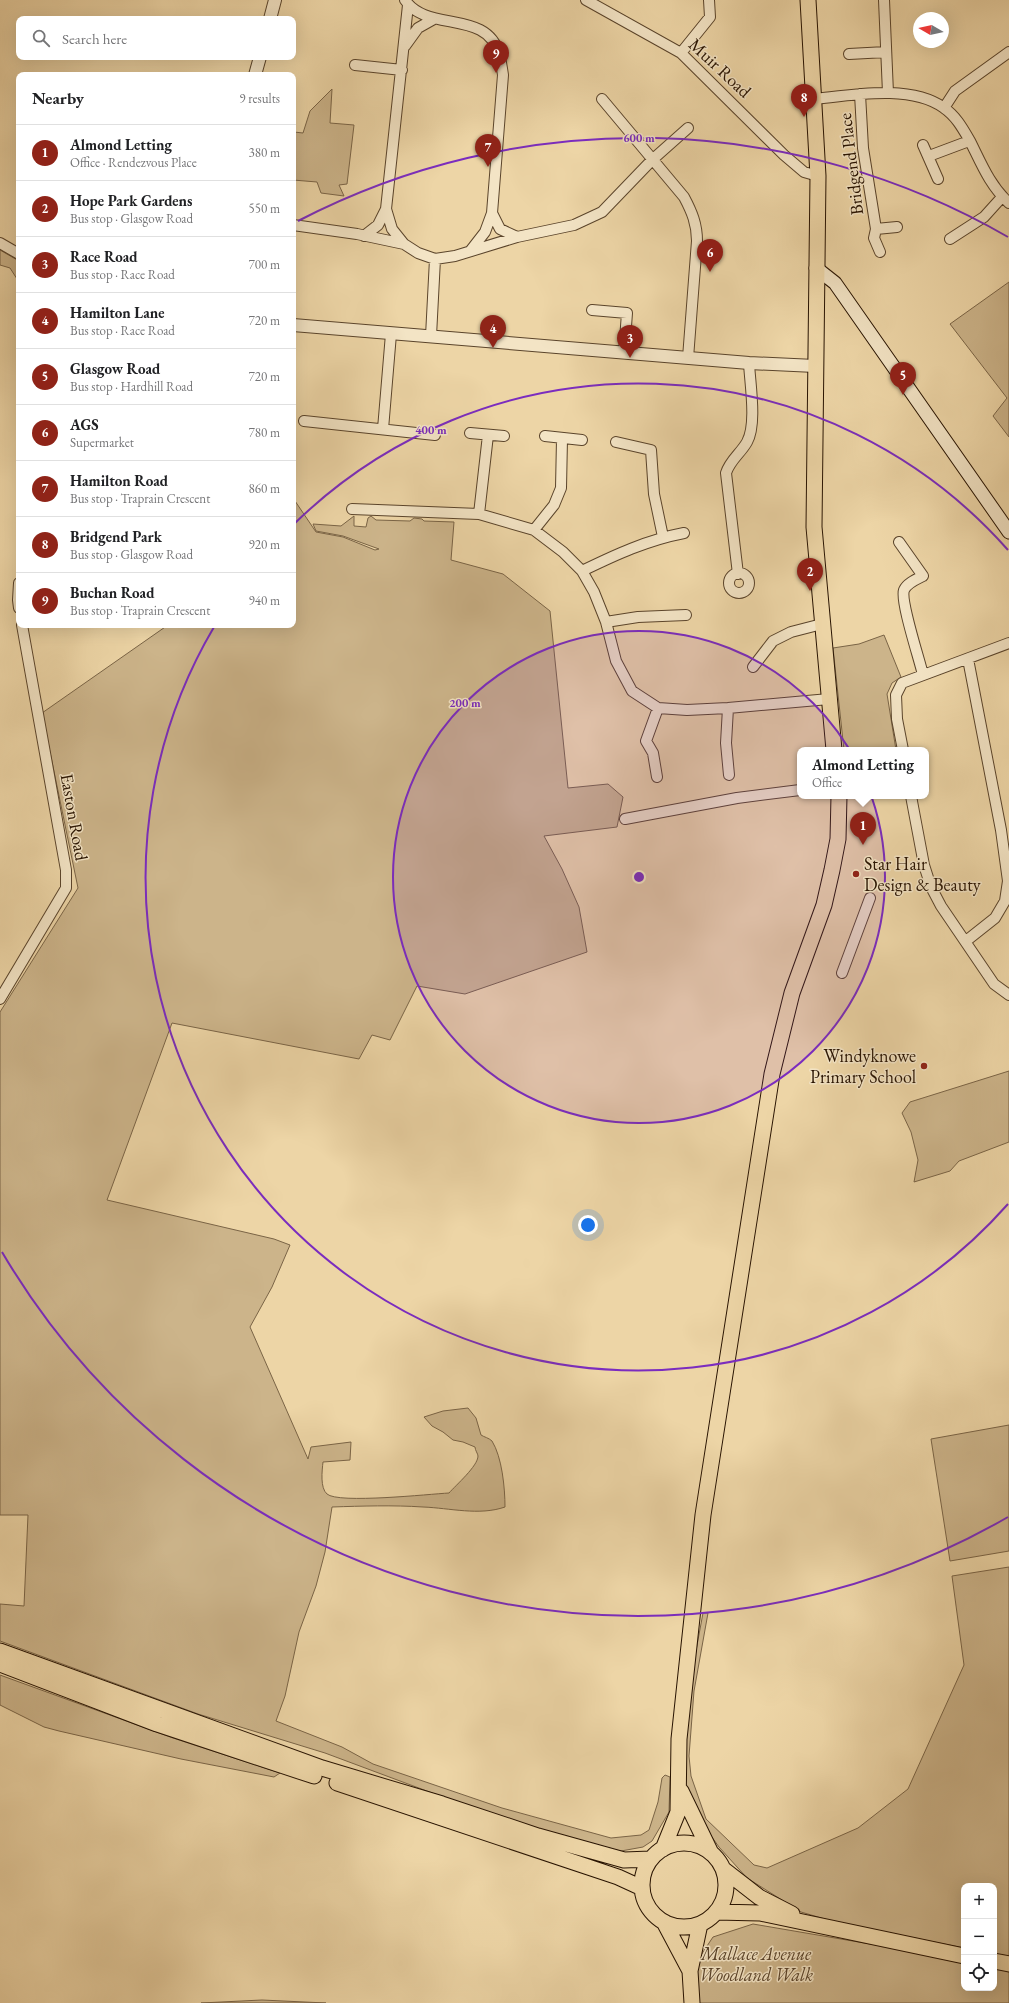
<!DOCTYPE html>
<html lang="en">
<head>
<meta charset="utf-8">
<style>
  body { margin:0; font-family:"EB Garamond",serif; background:#f6f6f6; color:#202124 }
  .controls { position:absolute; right:12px; bottom:12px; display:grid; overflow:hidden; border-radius:8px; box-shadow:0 4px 16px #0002 }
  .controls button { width:36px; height:36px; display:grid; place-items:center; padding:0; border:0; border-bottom:1px solid #e0e0e0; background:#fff; color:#202124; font:20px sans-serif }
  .compass { position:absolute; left:913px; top:12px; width:36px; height:36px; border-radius:50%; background:#fff; box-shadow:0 4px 16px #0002; rotate:279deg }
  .you { position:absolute; left:588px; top:1225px; width:14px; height:14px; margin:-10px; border:3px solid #fff; border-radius:50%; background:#1a73e8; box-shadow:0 0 0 6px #1a73e833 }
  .badge { display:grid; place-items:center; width:26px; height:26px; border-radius:50%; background:#8f2418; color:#fff; font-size:13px; font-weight:700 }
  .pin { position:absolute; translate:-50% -33px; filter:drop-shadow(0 1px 2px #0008) }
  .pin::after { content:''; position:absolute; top:21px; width:14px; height:12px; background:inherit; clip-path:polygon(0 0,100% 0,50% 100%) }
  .popup { position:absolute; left:797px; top:747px; width:132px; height:52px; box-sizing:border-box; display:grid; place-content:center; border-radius:8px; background:#fff; filter:drop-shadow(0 1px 3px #0005); font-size:13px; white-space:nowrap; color:#757577 }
  .popup b { font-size:15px; color:#202124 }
  .popup::after { content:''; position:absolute; left:50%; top:100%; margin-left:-8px; border:8px solid transparent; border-top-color:#fff }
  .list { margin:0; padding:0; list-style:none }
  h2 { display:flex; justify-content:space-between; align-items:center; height:52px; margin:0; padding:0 16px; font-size:17px }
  h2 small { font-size:13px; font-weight:400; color:#757577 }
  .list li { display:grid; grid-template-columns:26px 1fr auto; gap:12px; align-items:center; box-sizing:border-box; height:56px; padding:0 16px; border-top:1px solid #e0e0e0 }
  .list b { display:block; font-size:15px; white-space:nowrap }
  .list p { margin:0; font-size:13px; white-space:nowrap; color:#757577 }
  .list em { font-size:13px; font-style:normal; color:#757577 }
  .icon { flex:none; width:22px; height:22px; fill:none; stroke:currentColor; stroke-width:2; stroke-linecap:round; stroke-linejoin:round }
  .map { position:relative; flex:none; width:1009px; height:2003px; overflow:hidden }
  .search { position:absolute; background:#fff; box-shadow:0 4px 16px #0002; left:16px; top:16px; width:280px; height:44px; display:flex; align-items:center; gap:10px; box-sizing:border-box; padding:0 14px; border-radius:8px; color:#757577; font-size:15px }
  .panel { position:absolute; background:#fff; box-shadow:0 4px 16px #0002; left:16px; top:72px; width:280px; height:556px; border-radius:8px }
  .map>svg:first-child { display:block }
</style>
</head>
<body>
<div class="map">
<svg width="1009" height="2003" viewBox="0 0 1009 2003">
  <rect width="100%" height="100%" fill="#edd5a6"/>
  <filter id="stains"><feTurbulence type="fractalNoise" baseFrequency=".005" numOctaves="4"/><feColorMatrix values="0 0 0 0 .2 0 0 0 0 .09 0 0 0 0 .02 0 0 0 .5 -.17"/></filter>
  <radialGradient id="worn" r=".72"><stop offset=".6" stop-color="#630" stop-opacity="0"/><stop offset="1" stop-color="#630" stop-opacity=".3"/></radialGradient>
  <path fill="#ccb48a" stroke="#7a6446" d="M332 89 330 123 354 125 347 184 339 185 344 196 321 193 317 182 293 180 294 132 303 133 310 111Z
    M0 250 19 261V282L10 268 0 265Z
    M1009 282V437L993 416 1007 398 950 324Z
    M293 498 316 532 343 537 375 550 379 549 343 536 316 531 313 524 341 526 354 516V526L366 527 368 518 371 516 376 520 410 521 414 518 422 519 424 521 454 522 451 560 503 574 550 611 568 788 608 784 623 797 617 827 544 836 562 869 579 907 587 952 465 994 417 986 390 1040 372 1035 359 1059 172 1023 107 1200 274 1239 290 1245 272 1287 250 1327 308 1459 311 1447 351 1442 350 1460 323 1462C322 1471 320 1488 327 1494 338 1504 430 1494 449 1493 456 1485 478 1466 478 1456 478 1454 475 1450 475 1447L463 1442 453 1440 443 1432 432 1426 424 1417 443 1411 468 1408 476 1418 481 1435C484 1437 489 1438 492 1441 502 1457 505 1488 505 1507 479 1516 450 1508 423 1507 393 1505 362 1506 332 1507L325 1552 316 1586 299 1632 285 1696 276 1721 342 1747 373 1764 502 1808 611 1838 641 1835 649 1830 658 1802 662 1778 665 1775 670 1777 669 1812 652 1841 643 1847 621 1851 596 1847 467 1806 325 1753 198 1714 0 1641V1604L24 1606 28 1515H0V1012L78 888 42 713 168 625H293Z
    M884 635 901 677 892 683 887 694 896 750H844L833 648 859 644Z
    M1009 1071V1142L959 1161 950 1171 914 1182 918 1160 911 1132 902 1113 910 1102Z
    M1009 1425V1551L950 1561 931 1439Z
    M1009 1567V1956L994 1954V1886H964V1948L835 1922 801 1912 747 1878 719 1847 694 1812 685 1789 683 1763 693 1667 703 1613H708L694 1691 689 1756 691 1776 706 1819 754 1865 767 1868 858 1828 908 1789 964 1665 952 1576Z
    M0 1675 173 1738 280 1773 274 1777 181 1759 59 1731 44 1727 0 1705Z
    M753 1924 964 1960V1988H994V1965L1009 1968V2003H699L697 1962 703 1952 713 1937Z
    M262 2000 326 2003H201Z"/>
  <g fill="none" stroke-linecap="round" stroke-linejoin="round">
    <defs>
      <path id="minor" d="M405 0C427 33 487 9 499 54 501 61 502 68 503 75L492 213 485 232 471 250
        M586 0 681 53 784 155 804 172 818 176
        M884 0 888 93
        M405 46 418 28 434 19
        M681 53 710 17 709 0
        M849 54 886 52
        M355 65 402 70
        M860 94 863 148 876 229 897 227
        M602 99 684 197C692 212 697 224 697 241L688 358
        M815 99C853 95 911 84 944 108 956 116 963 129 970 141 981 163 990 186 1009 203
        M944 108 955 91 1009 52
        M923 145 938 179
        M929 156 969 141
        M386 209 392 229 404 244
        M492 213 500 229 517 237
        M293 225 357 234 404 244 418 253 435 259 455 256 517 237 574 225 602 212 652 160 688 128
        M876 229 874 238 880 252
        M364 236 378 225 386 209 408 5
        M950 239 984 217 1002 197
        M0 243 19 254
        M592 310 627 313 624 353
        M431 336 435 259
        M304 421 435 435
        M383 429 391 334
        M470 433 504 436
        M545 436 582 440
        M616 442 651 450 654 494 663 537
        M352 509 479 514 534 530 563 552 582 571 594 592 606 622 616 661 632 691 658 708 687 710 728 708 829 699
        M479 514 488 435
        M534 530 554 505 561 488 562 439
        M899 542 923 576C917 579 907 583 904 590 900 601 920 661 923 675
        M582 571C615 555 647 540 684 533
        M729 583a10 10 0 1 1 20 0a10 10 0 1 1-20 0Z
        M738 574 726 473C730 460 741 453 747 442 757 424 750 384 749 363
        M19 583 18 600 19 608
        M606 622 638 617 686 615
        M753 667 773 641 791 632 822 624
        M728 708 726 743 729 775
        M903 750 897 719 896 695 902 683 1009 643
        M657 777 653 753 646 741 658 708
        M911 796 924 865 931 887 941 906 994 984 1009 995
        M625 819 737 798 800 790
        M966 941 995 918 1005 901 1008 881 1001 830 968 659
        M842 973 870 898
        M0 999 66 888V870L22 625"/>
      <path id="tertiary" d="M270 19 275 0
        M255 75 260 57
        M293 325 749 363 815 366"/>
      <path id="secondary" d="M816 268 835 283 1009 532"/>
      <path id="primary" d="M808 0 818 176 814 527 834 750
        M0 1651 322 1768 442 1804 538 1836 624 1860 651 1859
        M0 1664 157 1724 314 1776
        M337 1783 618 1877 642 1888
        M681 1791 711 1853
        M642 1885a42 42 0 1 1 84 0a42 42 0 1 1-84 0Z
        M663 1849 678 1812 679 1739 703 1515 772 1074 792 993 824 905 832 870 838 839 839 796
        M723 1869 759 1897 792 1914
        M716 1912 760 1913 964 1956
        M664 1922 690 1971
        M994 1961 1009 1964
        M692 2003 690 1971 700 1924"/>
    </defs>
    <use href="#minor" stroke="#5a442b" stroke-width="12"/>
    <use href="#tertiary" stroke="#5a442b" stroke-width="14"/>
    <use href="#secondary" stroke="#291402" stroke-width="15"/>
    <use href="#primary" stroke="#291402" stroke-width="17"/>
    <use href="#minor" stroke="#f3e4c5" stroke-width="10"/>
    <use href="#tertiary" stroke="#f3e4c5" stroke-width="12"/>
    <use href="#secondary" stroke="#f3e4c5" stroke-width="13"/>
    <use href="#primary" stroke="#edd5a6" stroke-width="15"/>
  </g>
  <circle cx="639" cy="877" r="246" fill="#7b2cbf" fill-opacity=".12"/>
  <g fill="none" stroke="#7b2cbf" stroke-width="2">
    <circle cx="639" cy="877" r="246"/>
    <path d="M1008 1204A493 493 0 0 1 214 627M293 525A493 493 0 0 1 1008 550"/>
    <path d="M1008 1517A739 739 0 0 1 2 1252M298 221A739 739 0 0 1 1008 237"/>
  </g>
  <g fill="#8f2418" stroke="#f3e4c5" stroke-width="1.5">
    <circle cx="856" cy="874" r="4"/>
    <circle cx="924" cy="1066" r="4"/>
  </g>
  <g text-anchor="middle" stroke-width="3" stroke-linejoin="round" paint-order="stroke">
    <g font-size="18" fill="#291402" stroke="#f3e4c5">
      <text transform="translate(720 68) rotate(43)" y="6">Muir Road</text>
      <text transform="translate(851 164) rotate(-97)" y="6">Bridgend Place</text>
      <text transform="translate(74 817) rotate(80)" y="6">Easton Road</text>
    </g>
    <g font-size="18" fill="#291402" stroke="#f3e4c5" text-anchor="start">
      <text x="864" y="870">Star Hair<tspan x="864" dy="21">Design &amp; Beauty</tspan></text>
      <text x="916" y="1062" text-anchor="end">Windyknowe<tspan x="916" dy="21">Primary School</tspan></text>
    </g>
    <g font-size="18" font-style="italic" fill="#5a442b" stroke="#f3e4c5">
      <text x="756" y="1960">Mallace Avenue<tspan x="756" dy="21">Woodland Walk</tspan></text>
    </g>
  </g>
  <circle cx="639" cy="877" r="6" fill="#7b2cbf" stroke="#f3e4c5" stroke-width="2"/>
  <g font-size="12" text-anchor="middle" font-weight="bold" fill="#7b2cbf" stroke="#f3e4c5" stroke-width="3" stroke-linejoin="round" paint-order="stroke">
    <text x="639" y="142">600 m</text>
    <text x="431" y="434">400 m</text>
    <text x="465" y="707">200 m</text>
  </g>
  <rect width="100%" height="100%" filter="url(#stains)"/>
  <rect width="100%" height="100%" fill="url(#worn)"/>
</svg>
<div class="controls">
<button>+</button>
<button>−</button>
<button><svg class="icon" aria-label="locate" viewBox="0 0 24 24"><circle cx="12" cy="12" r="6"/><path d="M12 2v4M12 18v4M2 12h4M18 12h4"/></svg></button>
</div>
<svg class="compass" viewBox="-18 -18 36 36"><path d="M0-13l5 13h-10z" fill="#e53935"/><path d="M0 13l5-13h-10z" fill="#757577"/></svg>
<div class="you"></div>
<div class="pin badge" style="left:863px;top:845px">1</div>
<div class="popup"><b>Almond Letting</b>Office</div>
<div class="pin badge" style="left:810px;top:591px">2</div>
<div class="pin badge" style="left:630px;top:358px">3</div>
<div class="pin badge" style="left:493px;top:348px">4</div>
<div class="pin badge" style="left:903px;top:395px">5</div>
<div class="pin badge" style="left:710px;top:272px">6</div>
<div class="pin badge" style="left:488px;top:167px">7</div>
<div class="pin badge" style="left:804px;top:117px">8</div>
<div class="pin badge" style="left:496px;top:73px">9</div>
<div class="search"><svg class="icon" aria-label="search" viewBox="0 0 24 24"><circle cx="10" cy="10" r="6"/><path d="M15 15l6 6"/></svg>Search here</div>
<section class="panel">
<h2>Nearby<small>9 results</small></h2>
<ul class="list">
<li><span class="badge">1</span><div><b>Almond Letting</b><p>Office · Rendezvous Place</p></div><em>380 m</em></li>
<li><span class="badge">2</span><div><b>Hope Park Gardens</b><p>Bus stop · Glasgow Road</p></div><em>550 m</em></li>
<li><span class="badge">3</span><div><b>Race Road</b><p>Bus stop · Race Road</p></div><em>700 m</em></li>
<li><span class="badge">4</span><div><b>Hamilton Lane</b><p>Bus stop · Race Road</p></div><em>720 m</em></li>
<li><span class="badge">5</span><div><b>Glasgow Road</b><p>Bus stop · Hardhill Road</p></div><em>720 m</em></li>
<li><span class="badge">6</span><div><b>AGS</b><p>Supermarket</p></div><em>780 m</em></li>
<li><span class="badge">7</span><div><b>Hamilton Road</b><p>Bus stop · Traprain Crescent</p></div><em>860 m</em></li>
<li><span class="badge">8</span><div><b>Bridgend Park</b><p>Bus stop · Glasgow Road</p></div><em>920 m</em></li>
<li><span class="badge">9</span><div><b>Buchan Road</b><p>Bus stop · Traprain Crescent</p></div><em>940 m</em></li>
</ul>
</section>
</div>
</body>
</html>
